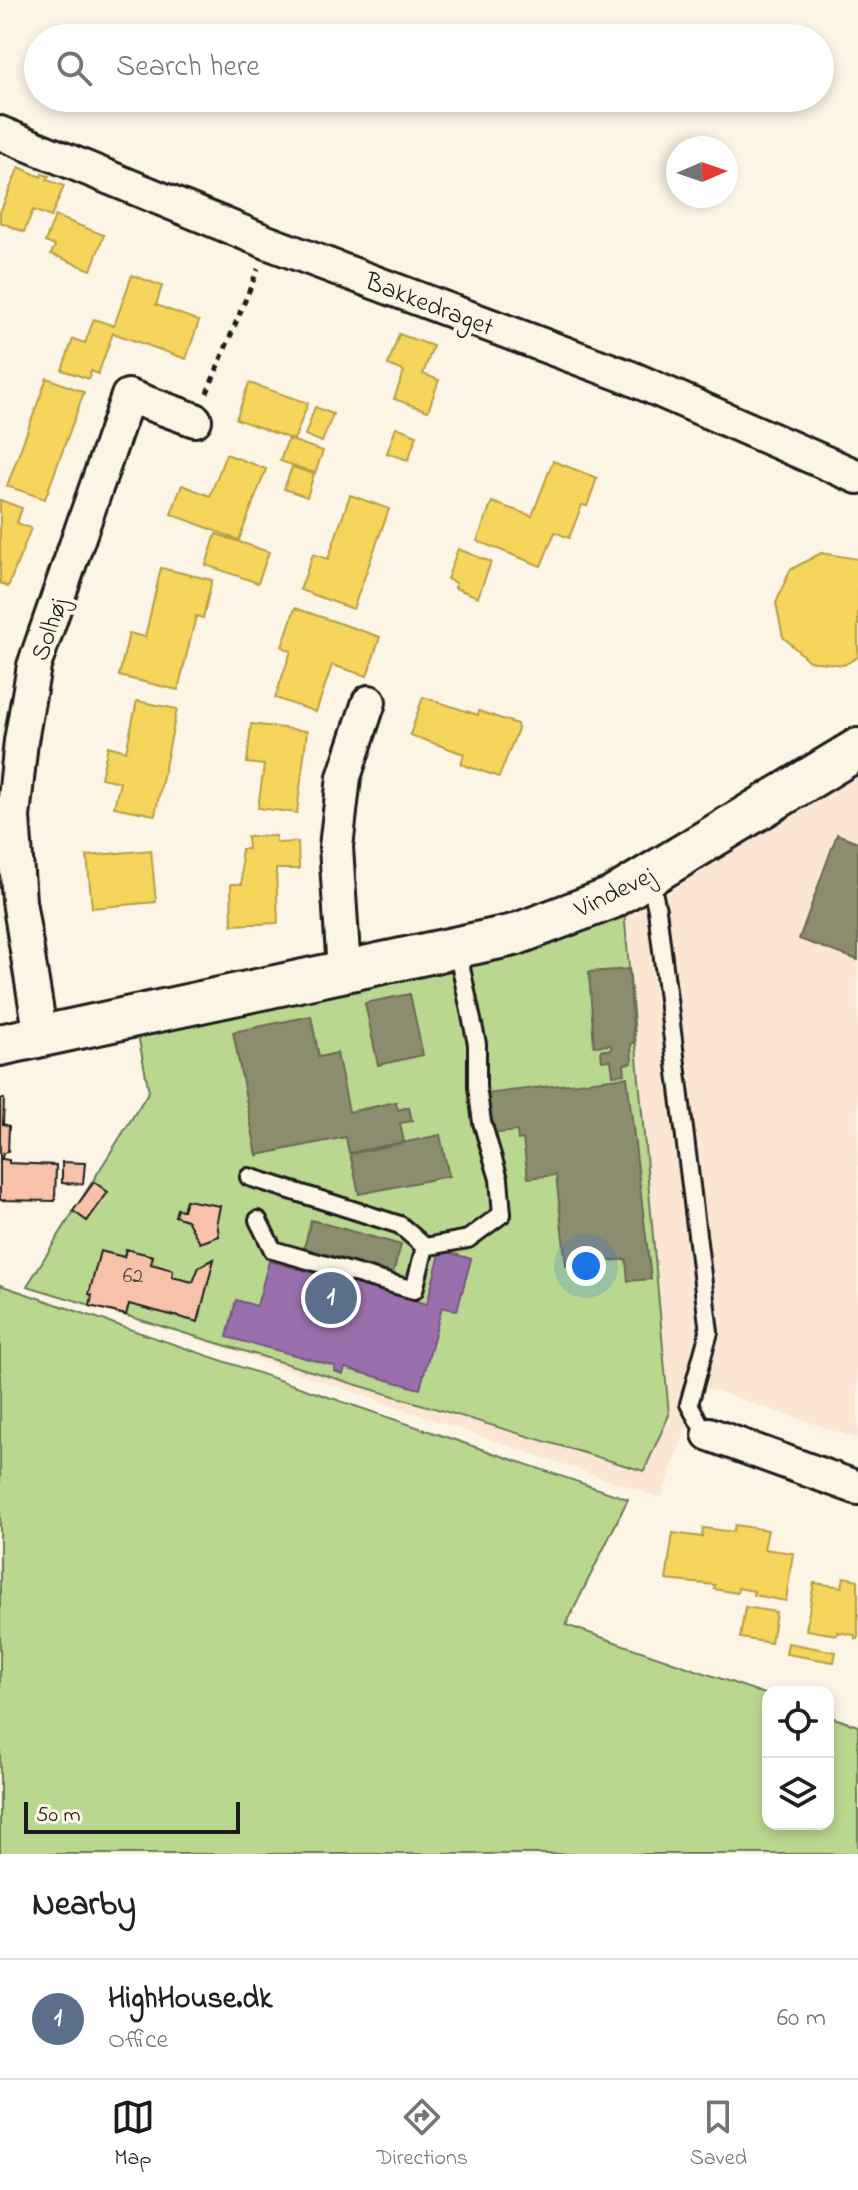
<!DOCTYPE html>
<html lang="en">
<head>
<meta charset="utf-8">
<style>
  body { margin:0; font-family:"Indie Flower",sans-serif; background:#f2f2f2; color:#202124 }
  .controls { position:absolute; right:24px; bottom:24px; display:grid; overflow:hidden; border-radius:16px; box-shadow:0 4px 12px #0003 }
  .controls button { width:72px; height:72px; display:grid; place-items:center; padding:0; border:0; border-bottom:2px solid #e0e0e0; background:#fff; color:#202124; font:40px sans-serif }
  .compass { position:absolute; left:666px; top:136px; width:72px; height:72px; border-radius:50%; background:#fff; box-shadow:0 4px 12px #0003; rotate:88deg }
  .scale { position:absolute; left:24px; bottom:20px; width:216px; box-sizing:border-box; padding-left:8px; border:4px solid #1c1c1c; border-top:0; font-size:22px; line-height:28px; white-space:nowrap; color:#1c1c1c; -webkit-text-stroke:6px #fcf5e5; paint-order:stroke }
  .you { position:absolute; left:586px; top:1266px; width:28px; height:28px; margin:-20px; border:6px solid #fff; border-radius:50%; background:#1a73e8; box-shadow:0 0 0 12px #1a73e833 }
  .badge { display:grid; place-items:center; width:52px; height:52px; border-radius:50%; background:#1c1c1c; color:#fff; font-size:26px; font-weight:700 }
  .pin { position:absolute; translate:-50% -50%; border:4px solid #fff; box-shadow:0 2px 8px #0006 }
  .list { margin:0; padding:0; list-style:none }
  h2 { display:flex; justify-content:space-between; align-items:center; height:104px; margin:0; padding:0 32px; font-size:34px }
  h2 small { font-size:26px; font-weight:400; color:#757577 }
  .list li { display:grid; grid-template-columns:52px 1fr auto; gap:24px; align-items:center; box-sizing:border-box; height:120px; padding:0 32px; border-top:2px solid #e0e0e0 }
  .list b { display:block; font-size:30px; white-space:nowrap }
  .list p { margin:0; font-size:26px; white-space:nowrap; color:#757577 }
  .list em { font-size:26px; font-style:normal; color:#757577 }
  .icon { flex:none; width:44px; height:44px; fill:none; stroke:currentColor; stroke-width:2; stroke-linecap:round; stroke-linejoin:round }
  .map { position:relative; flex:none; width:858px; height:1854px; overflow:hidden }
  .search { position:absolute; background:#fff; box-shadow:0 4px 12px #0003; left:24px; right:24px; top:24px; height:88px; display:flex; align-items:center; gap:20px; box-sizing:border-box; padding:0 28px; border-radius:44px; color:#757577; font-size:30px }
  .sheet { height:224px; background:#fff }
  nav { display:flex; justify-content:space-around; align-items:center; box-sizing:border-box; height:112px; border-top:2px solid #e0e0e0; background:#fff; font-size:22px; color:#757577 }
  nav a { display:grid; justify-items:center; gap:4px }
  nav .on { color:#1c1c1c }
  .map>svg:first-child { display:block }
</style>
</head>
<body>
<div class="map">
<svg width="858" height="1854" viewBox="0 0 858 1854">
  <rect width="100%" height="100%" fill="#fcf5e5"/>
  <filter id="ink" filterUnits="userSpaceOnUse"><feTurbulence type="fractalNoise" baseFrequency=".0125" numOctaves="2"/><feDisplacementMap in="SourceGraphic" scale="16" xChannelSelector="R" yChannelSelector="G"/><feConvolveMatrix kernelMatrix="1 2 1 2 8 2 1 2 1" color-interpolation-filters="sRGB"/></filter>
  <g filter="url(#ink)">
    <path fill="#fae6d3" d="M858 772V1439L702 1386 661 1498 204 1341 236 1227 500 964 644 908Z"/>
    <path fill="#bad78f" stroke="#6b7a56" stroke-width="2" d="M624 911 669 1415 644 1471 27 1286 149 1091 137 1030 534 951Z
      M0 1285 628 1499 566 1625 768 1695V1824H828V1716L858 1726V1854H0Z"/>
    <path fill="#f6d55c" stroke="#b59e49" stroke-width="2" d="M19 167 41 177 42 174 49 176 47 180 64 186 51 217 33 210 24 232 0 222V212Z
      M55 216 104 235 91 270 51 254 55 246 45 242Z
      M132 275 162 286 156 305 199 321 186 359 113 333 98 374 91 371 89 379 62 370 73 339 85 343 94 319 114 326Z
      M399 334 433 346 423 374 439 380 428 411 394 399 404 371 388 365Z
      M47 378 84 392 45 499 7 486Z
      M249 383 308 403 294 440 236 419Z
      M315 407 333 414 322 442 305 435Z
      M396 427 417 435 408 460 387 453Z
      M288 439 323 451 315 473 280 461Z
      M226 454 266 469 239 540 171 514 182 485 210 496Z
      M553 461 597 478 587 506 582 505 569 538 555 532 541 566 477 541 492 502 532 516Z
      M292 467 314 474 307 497 284 489Z
      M350 495 389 509 353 609 300 590 313 554 328 559Z
      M0 500 22 508 17 523 31 528 8 587 0 583Z
      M216 534 269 552 258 583 206 565Z
      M458 549 491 562 478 597 455 588 456 583 447 579Z
      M821 553 858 559V657L844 665 809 661 783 637 776 603 790 570Z
      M161 568 212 580 203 618 196 616 178 690 119 676 129 633 145 637Z
      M295 608 380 637 367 676 332 665 316 712 275 698 291 651 282 647Z
      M423 697 478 715 479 711 517 724 518 729 499 777 461 764 464 754 410 735Z
      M137 701 177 709 155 815 114 807 120 782 101 778 108 746 126 751Z
      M251 724 307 731 297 813 258 808 264 765 247 763Z
      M276 836V843L298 842 299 869H276L278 923 232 925 231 884H242L241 849H248L247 837Z
      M151 850 156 902 92 908 87 856Z
      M735 1525 768 1530 764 1549 793 1553 786 1601 753 1595 754 1591 738 1588 737 1593 714 1589 715 1585 666 1580 673 1533 702 1537 703 1528 733 1532Z
      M844 1577 858 1580V1639H855V1635L837 1632V1635L806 1630 814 1583 842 1587Z
      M745 1607 776 1612 771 1643 740 1638Z
      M788 1643 836 1652 834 1662 786 1654Z"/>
    <path fill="#9970ab" stroke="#745780" stroke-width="2" d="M441 1250 471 1259 457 1311 442 1307 420 1389 345 1368 343 1374 334 1371 335 1366 227 1337 236 1300 257 1306 269 1261 427 1304Z"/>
    <path fill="#8c8c6e" stroke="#6a6a55" stroke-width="2" d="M837 834 858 842V960L799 939Z
      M629 969 634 1043H631L632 1063 624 1064 625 1074 613 1075 611 1060 602 1061 601 1050H611V1045L594 1046 589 972Z
      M410 994 423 1055 378 1065 365 1003Z
      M311 1016 319 1057 337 1053 349 1112 396 1102 398 1110 409 1107 412 1121 400 1123 404 1142 349 1153 346 1137 257 1155 233 1032Z
      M627 1077 651 1279 628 1281 626 1259 566 1266 556 1175 528 1178 523 1139 518 1140 517 1131 490 1134 485 1094Z
      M440 1135 449 1176 359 1194 350 1154Z
      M311 1220 401 1245 393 1273 304 1248Z"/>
    <path fill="#f7c2a9" stroke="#1c1c1c" stroke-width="2" d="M0 1099H4L3 1124 9 1126 8 1152 3 1153 2 1159 9 1160V1163L56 1165 55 1201 0 1200Z
      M62 1162 85 1163 83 1184 62 1183Z
      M94 1182 108 1192 87 1221 73 1211Z
      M186 1200 220 1206 217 1221 219 1236 200 1243 187 1220 175 1216 177 1209 183 1210Z
      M126 1249 153 1256 151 1264 173 1270 172 1277 193 1282 199 1267 214 1259 198 1322 129 1304 126 1315 90 1306 92 1295 89 1294 100 1251 124 1257Z"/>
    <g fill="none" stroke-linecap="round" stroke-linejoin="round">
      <defs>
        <path id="service" d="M650 877 657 910 709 1332 689 1404 705 1433 709 1434
          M249 1177 400 1225 425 1247 414 1290 273 1250 258 1220
          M425 1247 468 1239 502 1214 499 1179 482 1122 477 1087V1044L457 949"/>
        <path id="minor" d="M0 133 269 243 631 378 858 477
          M344 971 336 847 344 777 369 702
          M41 1037 19 901 13 817 21 741 34 666 128 396 195 420
          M709 1434 858 1488"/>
        <path id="tertiary" d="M0 1045 514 935 612 898 858 749"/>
      </defs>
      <use href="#service" stroke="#1c1c1c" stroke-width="22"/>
      <use href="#minor" stroke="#1c1c1c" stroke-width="38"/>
      <use href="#tertiary" stroke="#1c1c1c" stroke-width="46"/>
      <path stroke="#1c1c1c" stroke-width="5" stroke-dasharray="6 6" stroke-linecap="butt" d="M207 393 258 269"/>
      <use href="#service" stroke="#fcf5e5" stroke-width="16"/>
      <use href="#minor" stroke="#fcf5e5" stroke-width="32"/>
      <use href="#tertiary" stroke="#fcf5e5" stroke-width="40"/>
    </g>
  </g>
  <g text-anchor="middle" stroke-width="8" stroke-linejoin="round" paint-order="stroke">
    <g font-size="22" fill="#53463f">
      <text x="133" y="1282">62</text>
    </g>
    <g font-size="26" fill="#1c1c1c" stroke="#fcf5e5">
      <text transform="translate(430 303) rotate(21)" y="9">Bakkedraget</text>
      <text transform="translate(48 629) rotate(-71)" y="9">Solhøj</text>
      <text transform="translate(614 891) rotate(-26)" y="9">Vindevej</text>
    </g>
  </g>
</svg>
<div class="controls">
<button><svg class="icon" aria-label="locate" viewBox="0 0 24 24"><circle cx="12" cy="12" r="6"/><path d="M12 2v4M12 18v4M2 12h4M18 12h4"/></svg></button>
<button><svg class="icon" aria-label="layers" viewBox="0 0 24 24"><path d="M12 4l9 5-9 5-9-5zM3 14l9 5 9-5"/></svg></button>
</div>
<svg class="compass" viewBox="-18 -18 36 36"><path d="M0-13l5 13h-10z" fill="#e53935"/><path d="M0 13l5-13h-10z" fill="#757577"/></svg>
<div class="scale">50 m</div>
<div class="you"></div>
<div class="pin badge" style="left:331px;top:1298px;background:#5c6f8a">1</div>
<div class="search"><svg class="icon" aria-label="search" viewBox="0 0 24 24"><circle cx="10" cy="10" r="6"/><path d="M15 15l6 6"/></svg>Search here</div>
</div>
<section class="sheet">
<h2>Nearby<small></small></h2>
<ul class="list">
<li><span class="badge" style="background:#5c6f8a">1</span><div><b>HighHouse.dk</b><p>Office</p></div><em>60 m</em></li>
</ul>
</section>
<nav>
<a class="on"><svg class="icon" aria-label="map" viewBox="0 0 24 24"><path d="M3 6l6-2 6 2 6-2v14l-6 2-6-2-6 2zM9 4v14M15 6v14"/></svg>Map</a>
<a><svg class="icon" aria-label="directions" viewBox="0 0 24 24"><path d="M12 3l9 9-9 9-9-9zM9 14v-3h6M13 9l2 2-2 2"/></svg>Directions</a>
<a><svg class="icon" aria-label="saved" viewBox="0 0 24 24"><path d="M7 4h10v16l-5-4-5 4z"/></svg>Saved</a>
</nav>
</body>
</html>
